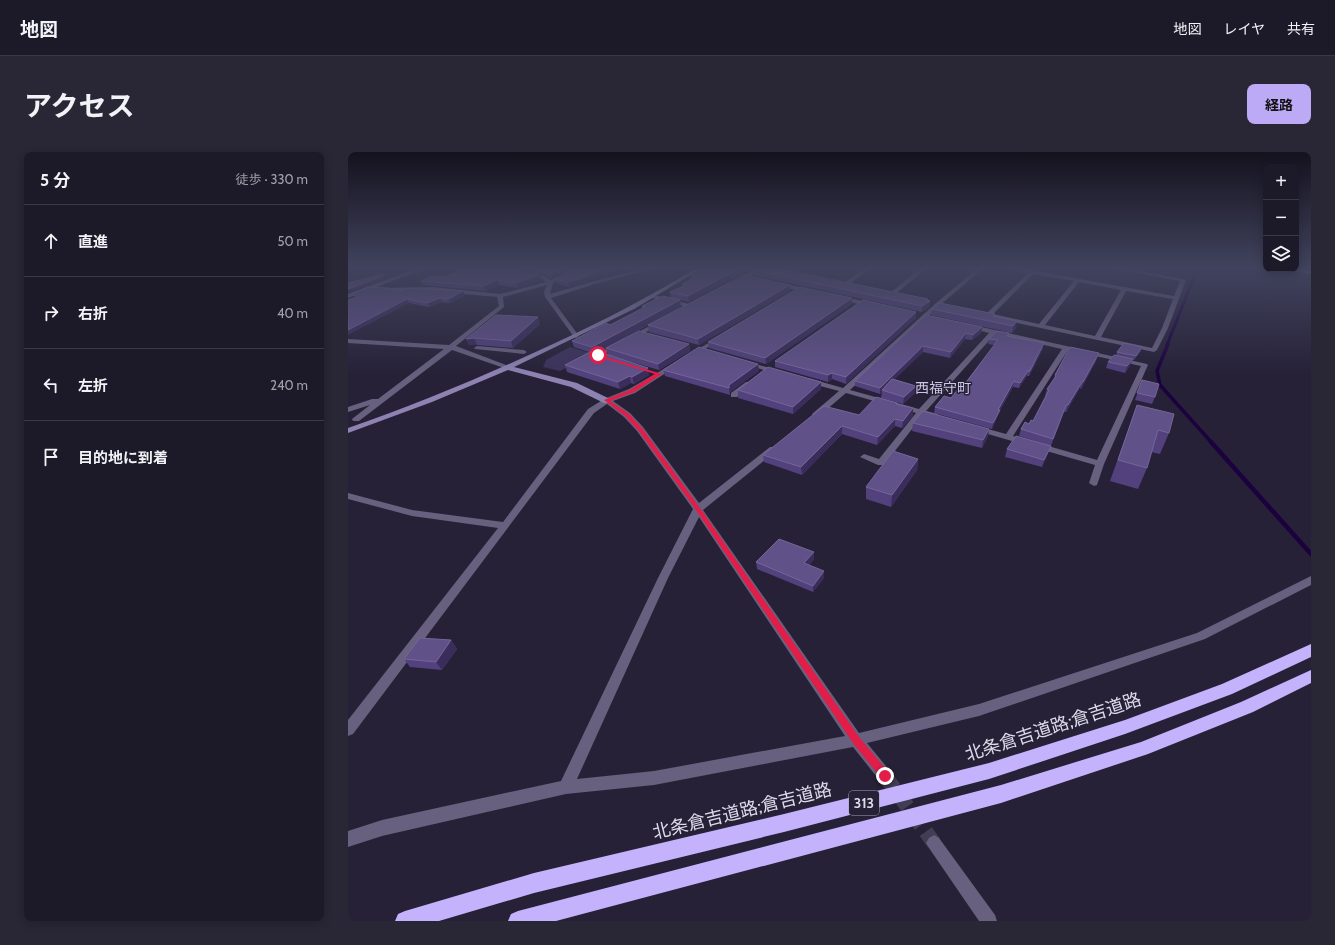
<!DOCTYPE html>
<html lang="ja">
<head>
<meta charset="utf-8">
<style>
  body { margin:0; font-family:Cabin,"Noto Sans JP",sans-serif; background:#292635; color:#f1f3f6 }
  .controls { position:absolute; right:12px; top:12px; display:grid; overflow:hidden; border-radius:8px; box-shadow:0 2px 10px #0003 }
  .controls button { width:36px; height:36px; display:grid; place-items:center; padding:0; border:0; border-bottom:1px solid #3a3846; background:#1c1929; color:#f1f3f6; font:20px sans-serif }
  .stop { position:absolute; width:12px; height:12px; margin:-9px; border:3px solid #e11d48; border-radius:50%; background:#fff }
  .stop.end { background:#e11d48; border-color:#fff; box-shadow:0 1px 4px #0008 }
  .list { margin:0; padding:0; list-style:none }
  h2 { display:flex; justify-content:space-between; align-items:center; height:52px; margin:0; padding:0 16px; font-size:17px }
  h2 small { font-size:13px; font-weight:400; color:#a0a0a8 }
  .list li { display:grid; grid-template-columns:26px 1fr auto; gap:12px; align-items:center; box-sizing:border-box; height:72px; padding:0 16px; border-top:1px solid #3a3846 }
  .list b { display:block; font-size:15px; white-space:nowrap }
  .list em { font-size:13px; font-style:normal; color:#a0a0a8 }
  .icon { flex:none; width:22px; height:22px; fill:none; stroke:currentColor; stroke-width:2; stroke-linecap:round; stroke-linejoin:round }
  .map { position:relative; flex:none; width:963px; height:769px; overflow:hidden; border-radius:8px }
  header { display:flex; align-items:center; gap:24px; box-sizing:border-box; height:56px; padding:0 20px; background:#1c1929; border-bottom:1px solid #3a3846 }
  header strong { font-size:19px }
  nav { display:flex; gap:22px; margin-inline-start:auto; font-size:14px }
  .intro { display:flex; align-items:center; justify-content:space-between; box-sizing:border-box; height:96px; padding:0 24px }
  h1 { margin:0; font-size:28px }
  .button { padding:10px 18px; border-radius:8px; background:#bcaaf6; color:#111; font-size:14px; font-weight:700 }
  main { display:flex; gap:24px; padding:0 24px }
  aside { flex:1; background:#1c1929; border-radius:8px; box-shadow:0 2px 10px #0003 }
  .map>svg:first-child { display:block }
</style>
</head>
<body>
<header>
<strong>地図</strong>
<nav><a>地図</a><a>レイヤ</a><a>共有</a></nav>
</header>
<div class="intro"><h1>アクセス</h1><a class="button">経路</a></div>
<main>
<aside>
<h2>5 分<small>徒歩 · 330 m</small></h2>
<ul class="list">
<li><svg class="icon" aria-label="ahead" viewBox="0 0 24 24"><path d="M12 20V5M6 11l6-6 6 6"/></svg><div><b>直進</b></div><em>50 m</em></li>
<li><svg class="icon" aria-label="right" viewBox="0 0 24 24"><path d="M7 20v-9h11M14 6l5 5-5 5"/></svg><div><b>右折</b></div><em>40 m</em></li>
<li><svg class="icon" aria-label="left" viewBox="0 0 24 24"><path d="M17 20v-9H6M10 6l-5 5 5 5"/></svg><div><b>左折</b></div><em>240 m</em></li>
<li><svg class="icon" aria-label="arrive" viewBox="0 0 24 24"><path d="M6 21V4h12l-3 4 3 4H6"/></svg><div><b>目的地に到着</b></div></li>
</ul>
</aside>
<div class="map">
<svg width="963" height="769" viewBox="0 0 963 769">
  <rect width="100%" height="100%" fill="#262137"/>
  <path fill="#3d335b" d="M222 195 245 202 212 219 195 215 198 208Z"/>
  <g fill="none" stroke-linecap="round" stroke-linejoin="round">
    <path stroke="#1c013f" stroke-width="3" d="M0 121 22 115
      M819 193 850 115"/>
    <path stroke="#1c013f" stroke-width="3.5" d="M820 192 809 219 812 233 864 291"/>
    <path stroke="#1c013f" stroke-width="4.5" d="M863 290 963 402"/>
    <path stroke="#413d52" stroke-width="15" stroke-dasharray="15 8" stroke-linecap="butt" d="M537 624 586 691"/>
    <path fill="#67607e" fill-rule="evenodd" d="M129 194 176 198 179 200 176 202 127 197 126 196Z"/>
    <path fill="#67607e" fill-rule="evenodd" d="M73 115H81L0 146V142Z
      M232 115H239L205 131 202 142 243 130 301 115H311L247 132 203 146 231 184 228 186 226 185 197 145 196 140 199 133 155 145 156 155 108 194 163 215V217H159L104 198 11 269H5L4 267 22 253 0 260V255L24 247H30L96 197 0 191V187L101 193 151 154 149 145 85 139H33L30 137 31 136 85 135 152 142 198 130 192 126 176 123V121L196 124 203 128Z
      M410 115H425L441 120 438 122 416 116 389 131 384 130Z
      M518 115H524L500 133H496V131Z
      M574 115H580L546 143H542V141Z
      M631 115H637L592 153 502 238 571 257 641 181 618 175 617 174 620 172 799 212 800 213 756 312 749 333 746 334 741 331 747 313 626 278 625 276 629 274 658 282 714 197 647 182 578 259 590 262V266L575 263 536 313H530L512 305 516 302 531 307 568 261 498 241 471 264H465L464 262 491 239 457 230V226H460L495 236 588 151ZM720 198 793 214 749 308 665 284Z
      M656 115H669L683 118 687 115 690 117 688 119 826 144 832 129 759 115H772L838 128 820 176 809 198 806 200 632 163V161H639L680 121ZM685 122 726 129 691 172 645 162ZM731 130 773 138 747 184 697 173ZM778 139 825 147 814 176 804 196 753 185Z
      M428 130 461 137 464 139 461 141 426 133V131Z
      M306 143 345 153 346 154 343 156 304 146V144Z
      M491 144 524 151 527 153 524 155 489 147 488 146Z
      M311 169 314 171 313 172 256 202 260 204V206L247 203Z
      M369 186 374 187 345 204 340 203Z
      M398 209 431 219 433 220 429 222 396 212V210Z
      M328 210 331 212 330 213 287 241 265 249 282 261 295 275 351 351 422 295H428L429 297 428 299 355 358 511 581 631 552 849 481 963 424V433L857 487 631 564 519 591 542 619 544 624 542 629 537 631 532 629 505 595 306 633 218 642 34 684 0 695V679L34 668 213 629 310 426 345 357 289 279 276 265 259 252 246 261 5 582 0 584V568L150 376 64 364 0 347V341L64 358 155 370 240 257 256 247 281 237ZM351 365 497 584 306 619 229 627 320 426Z
      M398 230H404L405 232 389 245H383V241Z
      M586 683 591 686 647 763 649 769H631L581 696 578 691 581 686Z"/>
    <path fill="#8d82b1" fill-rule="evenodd" d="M350 115H356L286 157 166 215 229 231 262 247V251H256L223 235 160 218 84 250 0 281V276C70 252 138 223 205 192 255 169 303 144 350 115Z
      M948 116 963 118V122L938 117Z"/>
    <path fill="#c4b2fd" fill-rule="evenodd" d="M963 492V505L884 542 777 582 641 627 436 680 186 741 91 769H47L50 762 57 759 186 721 436 662 641 611 777 568 874 532Z
      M963 518V531L905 560 800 602 653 651 208 769H160L163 762 170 759 653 633 793 590 893 550Z"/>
  </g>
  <path fill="#52417d" d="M153 115H228L203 126 179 118Z
    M231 115H272L235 131 221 135 208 131 206 127Z
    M405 118 582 149 581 155 574 160 405 123Z
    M398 119 341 150 332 148 333 155 251 200 260 203 258 196 341 192 342 199 311 218 260 203 301 223 286 232 283 231 272 237 219 220 217 213 241 200 226 195 224 189 262 173 294 157V154L323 146 322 140 334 135V132L344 127 343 124Z
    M96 125 192 128 170 136 151 133 137 139 75 133 73 129Z
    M52 139H115L117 143 102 151 94 150 81 155 61 151 7 145 5 141Z
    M442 139 351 193 301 180 300 173Z
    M504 152 418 212 361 196 360 190Z
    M584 157 646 165 668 176 664 181 583 163Z
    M568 160V166L498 232 484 227 480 230 427 215V209Z
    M578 163 634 175 633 181 624 188 617 187 602 206 575 200 546 227 568 234 567 241 555 252 533 246 534 240 532 242 507 234V229Z
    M192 172 165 196 129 193H121L118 187Z
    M660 184 695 196 681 224H679L671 236 665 235 652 258 650 263 644 277 586 261 587 255 603 246 616 233 646 193 640 192 641 187Z
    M793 199 786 208 784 207 782 213 777 221 758 216 760 210 768 203 769 200Z
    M749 207 733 237 732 236 718 260H716L703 294H702L700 301 694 315 657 305 659 297 697 292 671 284 673 277 681 272 685 269 698 244H697L699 237 706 227 707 223Z
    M315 218 411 219 382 240V243L317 224Z
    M794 228 807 245 804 252 787 248Z
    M473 230V237L445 262 390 246V238Z
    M549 251V252L565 264 554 276 547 274 529 293 494 282 454 323 416 310 415 303 511 263Z
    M789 253 821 281 812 302 803 300 799 316 790 337 762 329Z
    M565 271 640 284 634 296 564 279Z
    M570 307 569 318 543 355 518 347V335Z
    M466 407 461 413 476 426 465 440 409 417 408 410Z
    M103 488 109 497 94 518 62 515 56 507Z"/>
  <path fill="#3a2d5c" d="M216 115H228L203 126 202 122Z
    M260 115H272L235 131 221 135 220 130Z
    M394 115H398V119L341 150 340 144Z
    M191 123 192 128 170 136 168 131Z
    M35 124 37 127 1 140 0 138V137Z
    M149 128 151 133 137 139 135 134Z
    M442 133V139L351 193 350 187Z
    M115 139 117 143 102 151 100 147Z
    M92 146 94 150 81 155 79 151Z
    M504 146V152L418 212 417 206Z
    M59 147 61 151 0 183V178Z
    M580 147V150L582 149 581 155 574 160V154Z
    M332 148 333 155 246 202 244 195Z
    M568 160V166L498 232V225Z
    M190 165 192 172 165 196 163 189Z
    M669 169 668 176 664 181 665 174Z
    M634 175 633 181 624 188 625 183Z
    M618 181 617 187 602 206 603 200Z
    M126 186 129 193H121L118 187Z
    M696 191 695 196 681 224 682 219Z
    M341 192 342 199 311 218 310 212Z
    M575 194V200L535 239 534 238V240L532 242V236Z
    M794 195 793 199 786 208 788 204Z
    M751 201 749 207 733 237 735 230Z
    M785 207 782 213 777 221 779 214Z
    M410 212 411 219 382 240V243L381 236V233Z
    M300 216 301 223 286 232 284 225Z
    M680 219 679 224 671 236 672 231Z
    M484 221V227L480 230V223Z
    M282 224 283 231 272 237 270 230Z
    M666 229 665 235 649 263 650 258Z
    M473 230V237L445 262V255Z
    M734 230 732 236 718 260 720 253Z
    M568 234 567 241 555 252 556 245Z
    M718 253 716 260 703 294 705 287Z
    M565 256V264L554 276 555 269Z
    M652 258 650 263 644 277 645 271Z
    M547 267V274L529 293 530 285Z
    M494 274V282L454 323 453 315Z
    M641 277 640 284 634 296 635 288Z
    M703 294 694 315 696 308Z
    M570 307 569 318 543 355 544 343Z
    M466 400V407L456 418V411Z
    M476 419V426L465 440V434Z
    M103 488 109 497 94 518 88 510Z"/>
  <path fill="#615189" stroke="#756698" d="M121 115H148L191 123 168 131 149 128 135 134 73 129 83 124 96 125Z
    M182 115H216L202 122Z
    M231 115H260L234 126 220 130 206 127Z
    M358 115H394L340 144 322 140 338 133 334 132 347 125 343 124Z
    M409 115 424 118 427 116 580 147 579 148 582 149 574 154 405 118Z
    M35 122V124L0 137V131Z
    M396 123 442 133 350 187 300 173Z
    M20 135 40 136 52 139 59 136 115 139 100 147 92 146 79 151 59 147 0 178V148L9 145 5 141Z
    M452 135 504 146 417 206 360 190Z
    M315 144 332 148 244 195 224 189 258 171 262 173 297 155 294 154Z
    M515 148 568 160 498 225 484 221 480 223 427 209Z
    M592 151 647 162 645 164 669 169 665 174 584 157Z
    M148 163 190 165 163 189 126 186 118 187Z
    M578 163 634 175 625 183 618 181 603 200 575 194 532 236 507 229Z
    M291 179 341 192 310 212 258 196Z
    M648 179 661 181 659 184 696 191 682 219H680L672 231 666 229 650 258H652L645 271 587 255 596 244 603 246 614 232 616 233 650 188 641 187Z
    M776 191 794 195 788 204 769 200Z
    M351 195 410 212 381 233V236L315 218Z
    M722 195 751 201 735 230H734L720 253H718L705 287 673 277 677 270 681 272 683 268 685 269 701 238 699 237 708 224 707 223Z
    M246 198 300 216 284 225 282 224 270 230 217 213Z
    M766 203 785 207 779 214 760 210Z
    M420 215 473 230 445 255 390 238Z
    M544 227 568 234 556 245 534 238Z
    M794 228 811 232 807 245 789 241Z
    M528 245 549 251 548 252 565 256 555 269 547 267 530 285 494 274 453 315 415 303 476 254 511 263Z
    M789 253 826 262 821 281 810 278 799 316 770 308Z
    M575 259 641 277 635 288 565 271Z
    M668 284 703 294 696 308 659 297Z
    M545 299 570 307 544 343 518 335Z
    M431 387 466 400 456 411 476 419 465 434 408 410Z
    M72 486 103 488 88 510 56 507Z"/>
  <linearGradient id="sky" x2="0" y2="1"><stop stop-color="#15121e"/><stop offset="0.52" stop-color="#41435e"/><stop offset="1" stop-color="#41435e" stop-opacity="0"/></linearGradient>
  <rect width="963" height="223" fill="url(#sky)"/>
  <path fill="#e11d48" d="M248 202 314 222 286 240 262 249 281 262 294 276 352 356 511 585 541 621 542 624 541 627 537 629 534 627 505 591 348 358 290 278 277 264 256 248 282 238 307 222 248 204Z"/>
  <g text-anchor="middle" stroke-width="3" stroke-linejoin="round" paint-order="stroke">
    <g font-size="14" fill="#ccc6e5" stroke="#262137">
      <text x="595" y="241">西福守町</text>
    </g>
    <rect fill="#262137" stroke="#a6a2b4" stroke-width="1" x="501" y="639" width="30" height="24" rx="3"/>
    <g font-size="14" font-weight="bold" fill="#dddaea">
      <text x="516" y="656">313</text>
    </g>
    <g font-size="18" fill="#dddaea" stroke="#262137">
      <text transform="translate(705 575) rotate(-18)" y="6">北条倉吉道路;倉吉道路</text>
      <text transform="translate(394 659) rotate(-14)" y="6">北条倉吉道路;倉吉道路</text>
    </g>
  </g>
</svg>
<div class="controls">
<button>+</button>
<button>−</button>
<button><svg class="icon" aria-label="layers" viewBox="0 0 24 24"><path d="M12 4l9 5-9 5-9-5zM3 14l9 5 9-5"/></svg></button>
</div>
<div class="stop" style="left:250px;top:203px"></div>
<div class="stop end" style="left:537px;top:624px"></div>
</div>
</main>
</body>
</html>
